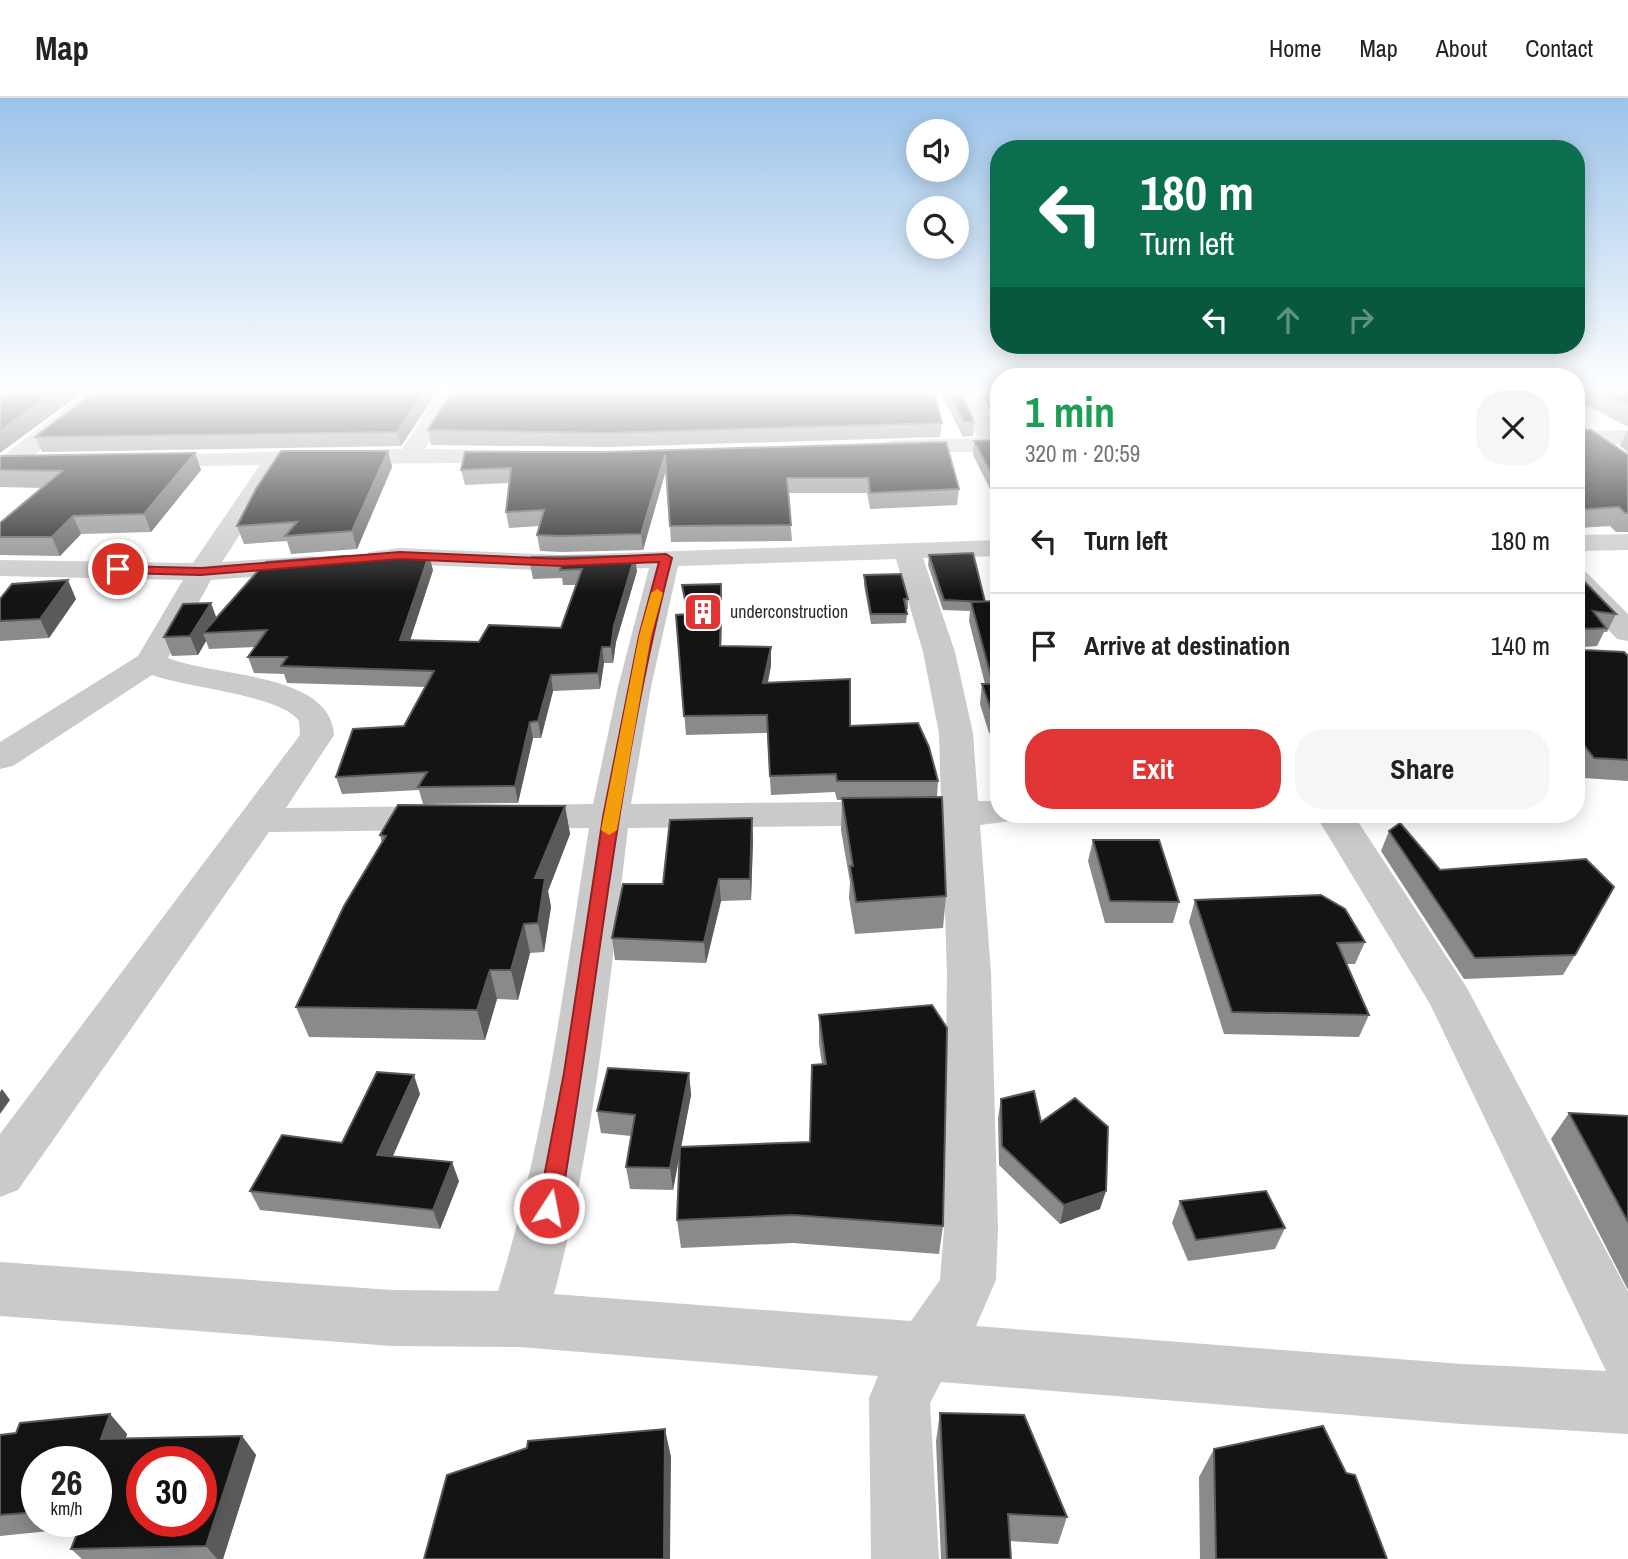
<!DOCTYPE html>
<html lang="en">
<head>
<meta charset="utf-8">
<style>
	body { margin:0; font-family:"Archivo Narrow",sans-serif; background:#f6f6f6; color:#222; height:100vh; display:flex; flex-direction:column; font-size:26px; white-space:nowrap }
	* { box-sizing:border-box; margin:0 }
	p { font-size:23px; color:#767676 }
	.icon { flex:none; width:38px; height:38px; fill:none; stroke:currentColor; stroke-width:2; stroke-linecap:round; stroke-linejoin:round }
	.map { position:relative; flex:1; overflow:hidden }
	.panel { position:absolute; left:990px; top:270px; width:595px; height:455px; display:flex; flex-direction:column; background:#fff; border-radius:28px; box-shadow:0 4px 18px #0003 }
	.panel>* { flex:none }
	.top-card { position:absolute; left:990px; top:42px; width:595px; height:214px; border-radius:28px; box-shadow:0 4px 18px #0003; background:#0b6e4f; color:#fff; overflow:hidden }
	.controls { position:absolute; left:906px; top:21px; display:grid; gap:14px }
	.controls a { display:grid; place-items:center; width:63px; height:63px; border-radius:50%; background:#fff; box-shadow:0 4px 18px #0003; font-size:35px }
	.speed { position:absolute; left:21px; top:1348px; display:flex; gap:14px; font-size:35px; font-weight:700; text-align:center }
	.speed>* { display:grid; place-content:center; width:91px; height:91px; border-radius:50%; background:#fff; box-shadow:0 4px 18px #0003; line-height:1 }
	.speed small { font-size:18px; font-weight:400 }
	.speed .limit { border:10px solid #d22; background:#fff; color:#111 }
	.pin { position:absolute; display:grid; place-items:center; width:60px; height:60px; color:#fff; margin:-30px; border:4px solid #fff; border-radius:50%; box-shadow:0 2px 7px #0007 }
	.me { position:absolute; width:77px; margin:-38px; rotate:11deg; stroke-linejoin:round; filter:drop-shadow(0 0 5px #0008) }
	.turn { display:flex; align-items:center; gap:24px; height:147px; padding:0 35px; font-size:32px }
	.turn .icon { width:91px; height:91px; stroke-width:2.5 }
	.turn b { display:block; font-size:49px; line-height:60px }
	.lanes { display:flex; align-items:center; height:66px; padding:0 35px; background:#0003; justify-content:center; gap:35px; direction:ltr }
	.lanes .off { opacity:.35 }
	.round { display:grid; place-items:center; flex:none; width:74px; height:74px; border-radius:28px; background:#f6f6f6 }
	.summary { display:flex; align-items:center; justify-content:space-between; height:119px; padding:0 35px }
	h1 { font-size:42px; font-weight:700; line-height:52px; color:#1e9e55 }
	.action { display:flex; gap:14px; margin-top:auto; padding:14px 35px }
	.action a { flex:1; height:80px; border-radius:28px; background:#e03534; color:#fff; font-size:28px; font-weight:700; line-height:80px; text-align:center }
	.action a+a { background:#f6f6f6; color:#222 }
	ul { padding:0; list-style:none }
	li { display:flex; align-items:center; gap:21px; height:105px; padding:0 35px; border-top:2px solid #e0e0e0 }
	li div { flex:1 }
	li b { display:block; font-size:26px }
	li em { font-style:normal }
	header { display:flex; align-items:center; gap:42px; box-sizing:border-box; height:98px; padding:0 35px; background:#fff; border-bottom:2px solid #e0e0e0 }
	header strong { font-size:33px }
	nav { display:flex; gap:38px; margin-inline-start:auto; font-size:24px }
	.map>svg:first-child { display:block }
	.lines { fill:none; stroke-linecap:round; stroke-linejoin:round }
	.street { fill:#cacaca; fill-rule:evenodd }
	.wall { fill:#8a8a8a; fill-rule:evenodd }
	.shaded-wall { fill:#5a5a5a }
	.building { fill:#141414; stroke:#5a5a5a; stroke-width:2; fill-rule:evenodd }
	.route { fill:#e03534; stroke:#922222; stroke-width:2 }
	.slow { fill:#f59e0b }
	.labels { text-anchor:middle; stroke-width:7; stroke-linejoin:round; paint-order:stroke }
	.far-poi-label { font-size:18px; fill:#2d2d2d; stroke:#fff; text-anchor:start }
</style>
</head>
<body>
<header>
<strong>Map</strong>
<nav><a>Home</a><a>Map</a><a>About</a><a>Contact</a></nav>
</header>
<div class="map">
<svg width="1628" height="1461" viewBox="0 0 1628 1461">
	<rect width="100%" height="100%" fill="#fff"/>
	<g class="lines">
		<g class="street">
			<polygon points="90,291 114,291 18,370 9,372 0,370 0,360"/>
			<path d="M441 291H462L425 351 516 352 524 354 528 359 524 364 285 367 222 464 312 458 322 460 326 466 322 472 312 474 211 482 168 560C214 579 331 574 334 637L286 710 441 708 454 711 460 720 454 729 441 732 269 734 18 1092 0 1099V1036L300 637 299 623C281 597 187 590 152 577L13 668 0 671V644L138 558 183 482 0 478V462L193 465 260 367 146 369 138 367 134 362 138 357 402 351Z"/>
			<polygon points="956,291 978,291 999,339 999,354 886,354 882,349 886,344 894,342 977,340"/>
			<polygon points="1628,332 1628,346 1577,347 1577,333"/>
			<polygon points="1628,436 1628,452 1577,453 1577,437"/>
			<path d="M999 442V458L923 460 955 554 973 635 978 703H999V716H1017L1012 723 980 727 991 875 998 1131 996 1182 976 1228 1462 1266 1606 1273 1430 906 1315 716H1353L1467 890 1628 1194V1336L1462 1326 941 1284 930 1305 939 1461H871L869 1300 878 1278 519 1249 392 1248 0 1218V1164L392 1192 498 1193C545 1042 564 886 589 730L515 731 502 728 496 719 502 710 515 707 593 706 618 589 649 470 562 473 400 466 379 468 369 466 365 460 369 454 400 450 562 457ZM896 461 923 554 939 635 941 703 631 706 651 589 678 468ZM942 727 947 875 944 1131 940 1182 911 1223 554 1196C595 1043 609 887 628 730Z"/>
			<polygon points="1577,472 1587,475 1628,516 1628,543 1617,541 1577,498"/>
		</g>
	</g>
	<g class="wall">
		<polygon points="98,291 439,291 401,348 42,354 35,339"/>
		<polygon points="453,291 960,291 974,324 973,338 963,339 941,295 935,298 942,325 940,339 609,349 431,347 428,332"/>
		<polygon points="980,291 999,291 999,333"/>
		<polygon points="1577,291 1628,291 1628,329 1577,302"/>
		<polygon points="1628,331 1628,354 1620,348"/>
		<polygon points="1577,332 1628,357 1628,434 1616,434 1610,428 1577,430"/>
		<polygon points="999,342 999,405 997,405 973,357 974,343"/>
		<polygon points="946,344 959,391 957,407 870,411 867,395 788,395 792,443 671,444 666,372 643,452 562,454 540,453 537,437 540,428 509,430 506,414 509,385 465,387 461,372 607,354"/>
		<polygon points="388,353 392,369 357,451 291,456 287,443 244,446 237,428"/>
		<polygon points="195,355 201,372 151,434 81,436 60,458 0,457 0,425 42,390 0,389 0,358"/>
		<polygon points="929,457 985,503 999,503 999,635 989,635 980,606 982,586 985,586 969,523 970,513 943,512 928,467"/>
		<polygon points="532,459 637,473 616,544 613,565 604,565 600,591 553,593 541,640 533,640 518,705 423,706 419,692 342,696 336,679 404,628 425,589 287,585 284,576 254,575 248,559 255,549 209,551 206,543 198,557 172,558 164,539 217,520 433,472 410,542 479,544 561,530 576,487 563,487 562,480 533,481 530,466"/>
		<polygon points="1577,476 1616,516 1607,534 1604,534 1597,548 1584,549 1584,552 1628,558 1628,683 1584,680 1577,671"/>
		<polygon points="864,477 908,501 908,511 906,511 907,516 906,525 871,526 864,487"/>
		<polygon points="682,487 722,502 721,548 771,567 768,585 850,628 938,683 937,699 946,798 943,830 855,836 849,800 850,784 841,732 842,702 837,702 835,694 771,697 767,635 686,637 676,517 686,516"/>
		<polygon points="0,501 76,501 49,540 0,543"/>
		<polygon points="565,708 570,736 548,793 551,809 544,854 530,855 518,902 497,901 485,942 309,939 296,909 382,745 380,737"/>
		<polygon points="752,720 753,742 751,802 721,803 706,865 615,862 612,840 663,786"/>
		<polygon points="1389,733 1440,772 1575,857 1563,877 1464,881 1381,753"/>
		<polygon points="1093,742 1179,804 1173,825 1105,825 1088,763"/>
		<polygon points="1195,802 1365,844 1355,866 1346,866 1369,917 1359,939 1224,936 1189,824"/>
		<polygon points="819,917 943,1128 939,1156 793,1145 681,1150 677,1122 679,1060 673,1092 630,1091 626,1069 631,1038 601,1035 597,1013 689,975 691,997 681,1049 810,1044 822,966 819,946"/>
		<polygon points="420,996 393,1058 459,1083 440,1131 260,1112 250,1093 342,1045"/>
		<polygon points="1001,1001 1041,1024 1100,1111 1060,1126 999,1067 998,1020"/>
		<polygon points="1569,1015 1628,1018 1628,1192 1551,1041"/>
		<polygon points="1180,1103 1285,1130 1275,1151 1188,1163 1172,1125"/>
		<polygon points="940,1315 1067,1419 1058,1446 1010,1443 1011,1461 941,1461 936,1343"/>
		<path d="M110 1316 127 1336 126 1340 242 1338 256 1357 223 1461H82L71 1451 79 1430 0 1438V1337L16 1335ZM37 1363H96V1423H37Z"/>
		<polygon points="1214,1351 1387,1461 1200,1461 1199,1379"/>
	</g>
	<g class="shaded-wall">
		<polygon points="59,291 87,291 0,355 0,333"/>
		<polygon points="427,291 439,291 401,348 397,334"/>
		<polygon points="931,291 941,291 941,295 930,299"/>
		<polygon points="388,353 392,369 357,451 352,433"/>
		<polygon points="195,355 201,372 151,434 144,416"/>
		<polygon points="665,357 666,372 643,452 641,436"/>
		<polygon points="73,418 81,436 60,458 52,439"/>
		<polygon points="429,457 433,472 405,558 400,542"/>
		<polygon points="635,458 637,473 616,544 613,565 611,549 614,528"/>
		<polygon points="68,482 76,501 49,540 40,521"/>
		<polygon points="721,486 722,502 721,565 720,548"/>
		<polygon points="211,505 218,524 203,535 206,543 198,557 190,538"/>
		<polygon points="602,549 604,565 600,591 598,575"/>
		<polygon points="771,549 771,567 764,603 763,585"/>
		<polygon points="551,577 553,593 541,640 538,623"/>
		<polygon points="530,624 533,640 518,705 515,688"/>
		<polygon points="565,708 570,736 548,793 551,809 544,854 538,825 535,780"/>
		<polygon points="752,720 753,742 751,802 750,781"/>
		<polygon points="719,781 721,803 706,865 704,844"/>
		<polygon points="524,826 530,855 518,902 511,872"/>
		<polygon points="490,872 497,901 485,942 477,912"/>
		<polygon points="689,975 691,997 673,1092 670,1070"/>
		<polygon points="414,977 420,996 385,1076 377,1057"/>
		<polygon points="2,991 10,1002 0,1016 0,994"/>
		<polygon points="452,1064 459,1083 440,1131 433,1112"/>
		<polygon points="1106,1093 1100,1111 1060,1126 1064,1107"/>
		<polygon points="110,1316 127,1336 119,1360 101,1341"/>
		<polygon points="665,1331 671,1359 670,1461 664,1461"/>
		<polygon points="242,1338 256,1357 223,1461 217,1461 206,1448"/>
	</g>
	<g class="building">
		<polygon points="0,291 59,291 0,333"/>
		<polygon points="98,291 427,291 397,334 35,339"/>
		<polygon points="453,291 933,291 942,325 607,335 428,332"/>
		<polygon points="947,291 960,291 974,324 964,324"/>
		<polygon points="987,291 999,291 999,316"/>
		<polygon points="1596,291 1628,291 1628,307"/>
		<polygon points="1577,332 1591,332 1628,357 1628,415 1625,415 1619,409 1577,412"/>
		<polygon points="999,342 999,389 974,343"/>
		<polygon points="946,344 959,391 870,395 868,380 787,380 791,427 670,428 665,357 641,436 560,438 537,437 544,412 506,414 511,370 461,372 465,354 607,354"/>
		<polygon points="281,353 388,353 352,433 285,438 297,424 237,428 256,391"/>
		<polygon points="195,355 144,416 73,418 52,439 0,439 0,425 62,373 0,372 0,358"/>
		<polygon points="973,455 985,504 944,502 929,457"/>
		<polygon points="429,457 400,542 479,544 489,527 561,530 582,471 560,472 562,465 530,466 532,459 635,458 614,528 611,549 602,549 598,575 551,577 538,623 530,624 515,688 418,689 427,674 336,679 353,631 404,628 434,573 281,568 287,559 248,559 267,532 203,535 266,464 344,458"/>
		<polygon points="901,476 908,501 904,501 907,516 871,516 864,477"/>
		<polygon points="1577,476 1616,516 1593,513 1606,530 1584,531 1584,552 1624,554 1628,558 1628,662 1594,660 1577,638"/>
		<polygon points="68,482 40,521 0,523 0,501 12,486"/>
		<polygon points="721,486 720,548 771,549 763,585 850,581 850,628 918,625 929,649 938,683 837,683 836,676 770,678 767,617 684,618 676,517 688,516 682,487"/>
		<polygon points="999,503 999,615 992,615 982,586 993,586 971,504"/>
		<polygon points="211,505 190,538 164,539 183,506"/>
		<polygon points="942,699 946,798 856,804 850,768 853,768 842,700"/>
		<polygon points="398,707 565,708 535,780 545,780 538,825 524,826 511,872 490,872 477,912 296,909 344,808 386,738 380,737"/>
		<polygon points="752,720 750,781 719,781 704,844 612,840 623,786 663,786 670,722"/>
		<polygon points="1400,725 1440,772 1586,761 1614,789 1575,857 1475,860 1389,733"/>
		<polygon points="1093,742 1159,742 1179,804 1110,803"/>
		<polygon points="1321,797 1345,811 1365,844 1337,845 1369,917 1232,914 1195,802"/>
		<polygon points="932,907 947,930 943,1128 793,1117 677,1122 680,1049 810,1044 812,967 826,966 819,917"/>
		<polygon points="608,970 689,975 670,1070 626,1069 635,1017 597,1013"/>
		<polygon points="377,974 414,977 377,1057 452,1064 433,1112 250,1093 282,1037 342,1045"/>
		<polygon points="1034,993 1041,1024 1075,1000 1108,1029 1106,1093 1064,1107 1002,1048 1001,1001"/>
		<polygon points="1569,1015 1628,1018 1628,1124"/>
		<polygon points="1266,1093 1285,1130 1196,1142 1180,1103"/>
		<polygon points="940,1315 1024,1317 1067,1419 1008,1416 1011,1461 947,1461"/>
		<path d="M110 1316 101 1341 242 1338 206 1448 71 1451 82 1423H96V1363H37V1414L0 1417V1337L16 1335 20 1325ZM142 1363H201V1423H142Z"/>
		<polygon points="1323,1328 1346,1375 1355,1377 1387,1461 1216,1461 1214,1351"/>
		<polygon points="665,1331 664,1461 424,1461 447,1377 527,1350 528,1343"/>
	</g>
	<linearGradient id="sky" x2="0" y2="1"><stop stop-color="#9bc3e9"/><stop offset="0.59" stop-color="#fff"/><stop offset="1" stop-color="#fff" stop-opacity="0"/></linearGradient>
	<rect width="1628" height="495" fill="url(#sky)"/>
	<path class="route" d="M400 454 562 461 666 456 672 460C616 673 598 893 560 1110L557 1117 549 1120 542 1117 538 1110 564 975 603 719 639 538 659 464 562 468 400 461 201 477 118 475 112 471 118 468 201 470Z"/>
	<polygon class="slow" points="657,491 663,495 651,538 617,732 609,737 601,732 639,538 651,495"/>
	<defs>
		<g id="building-square" transform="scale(2.0125)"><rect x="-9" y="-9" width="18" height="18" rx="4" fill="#e03534" stroke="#fff"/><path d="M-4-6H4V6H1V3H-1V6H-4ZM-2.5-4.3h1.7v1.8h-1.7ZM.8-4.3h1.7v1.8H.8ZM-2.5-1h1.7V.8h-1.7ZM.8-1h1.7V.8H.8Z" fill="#fff"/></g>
	</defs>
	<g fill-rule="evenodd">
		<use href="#building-square" x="703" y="514"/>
	</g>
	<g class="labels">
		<g class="far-poi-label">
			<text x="730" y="520">underconstruction</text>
		</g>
	</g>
</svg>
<div class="controls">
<a><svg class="icon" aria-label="sound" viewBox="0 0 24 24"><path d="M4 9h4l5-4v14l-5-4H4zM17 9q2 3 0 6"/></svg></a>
<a><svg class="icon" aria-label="search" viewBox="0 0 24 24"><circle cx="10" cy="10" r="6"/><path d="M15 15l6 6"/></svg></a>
</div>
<div class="speed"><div>26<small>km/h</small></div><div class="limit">30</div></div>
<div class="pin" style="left:118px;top:471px;background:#d93025"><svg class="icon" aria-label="arrive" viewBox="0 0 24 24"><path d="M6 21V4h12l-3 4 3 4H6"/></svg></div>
<svg class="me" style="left:549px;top:1110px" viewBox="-20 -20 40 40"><circle r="17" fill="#e03534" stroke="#fff" stroke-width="3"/><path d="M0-11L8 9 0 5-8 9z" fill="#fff"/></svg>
<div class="top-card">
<div class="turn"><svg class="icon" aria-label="left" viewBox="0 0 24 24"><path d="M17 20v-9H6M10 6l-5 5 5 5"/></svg><div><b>180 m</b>Turn left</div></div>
<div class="lanes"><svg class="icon" aria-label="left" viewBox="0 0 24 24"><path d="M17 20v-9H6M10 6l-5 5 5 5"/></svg><svg class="icon off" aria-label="ahead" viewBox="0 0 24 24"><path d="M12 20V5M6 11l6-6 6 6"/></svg><svg class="icon off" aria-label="right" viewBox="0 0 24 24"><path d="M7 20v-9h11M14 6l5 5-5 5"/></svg></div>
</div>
<section class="panel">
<div class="summary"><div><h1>1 min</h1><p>320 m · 20:59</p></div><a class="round"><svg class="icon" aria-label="close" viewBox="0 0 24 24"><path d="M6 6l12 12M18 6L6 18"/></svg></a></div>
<ul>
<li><svg class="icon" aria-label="left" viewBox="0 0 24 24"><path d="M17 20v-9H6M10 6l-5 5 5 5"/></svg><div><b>Turn left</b></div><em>180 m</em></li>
<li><svg class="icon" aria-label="arrive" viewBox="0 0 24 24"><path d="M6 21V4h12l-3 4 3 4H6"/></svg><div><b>Arrive at destination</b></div><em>140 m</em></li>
</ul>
<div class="action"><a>Exit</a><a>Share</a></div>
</section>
</div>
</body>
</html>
